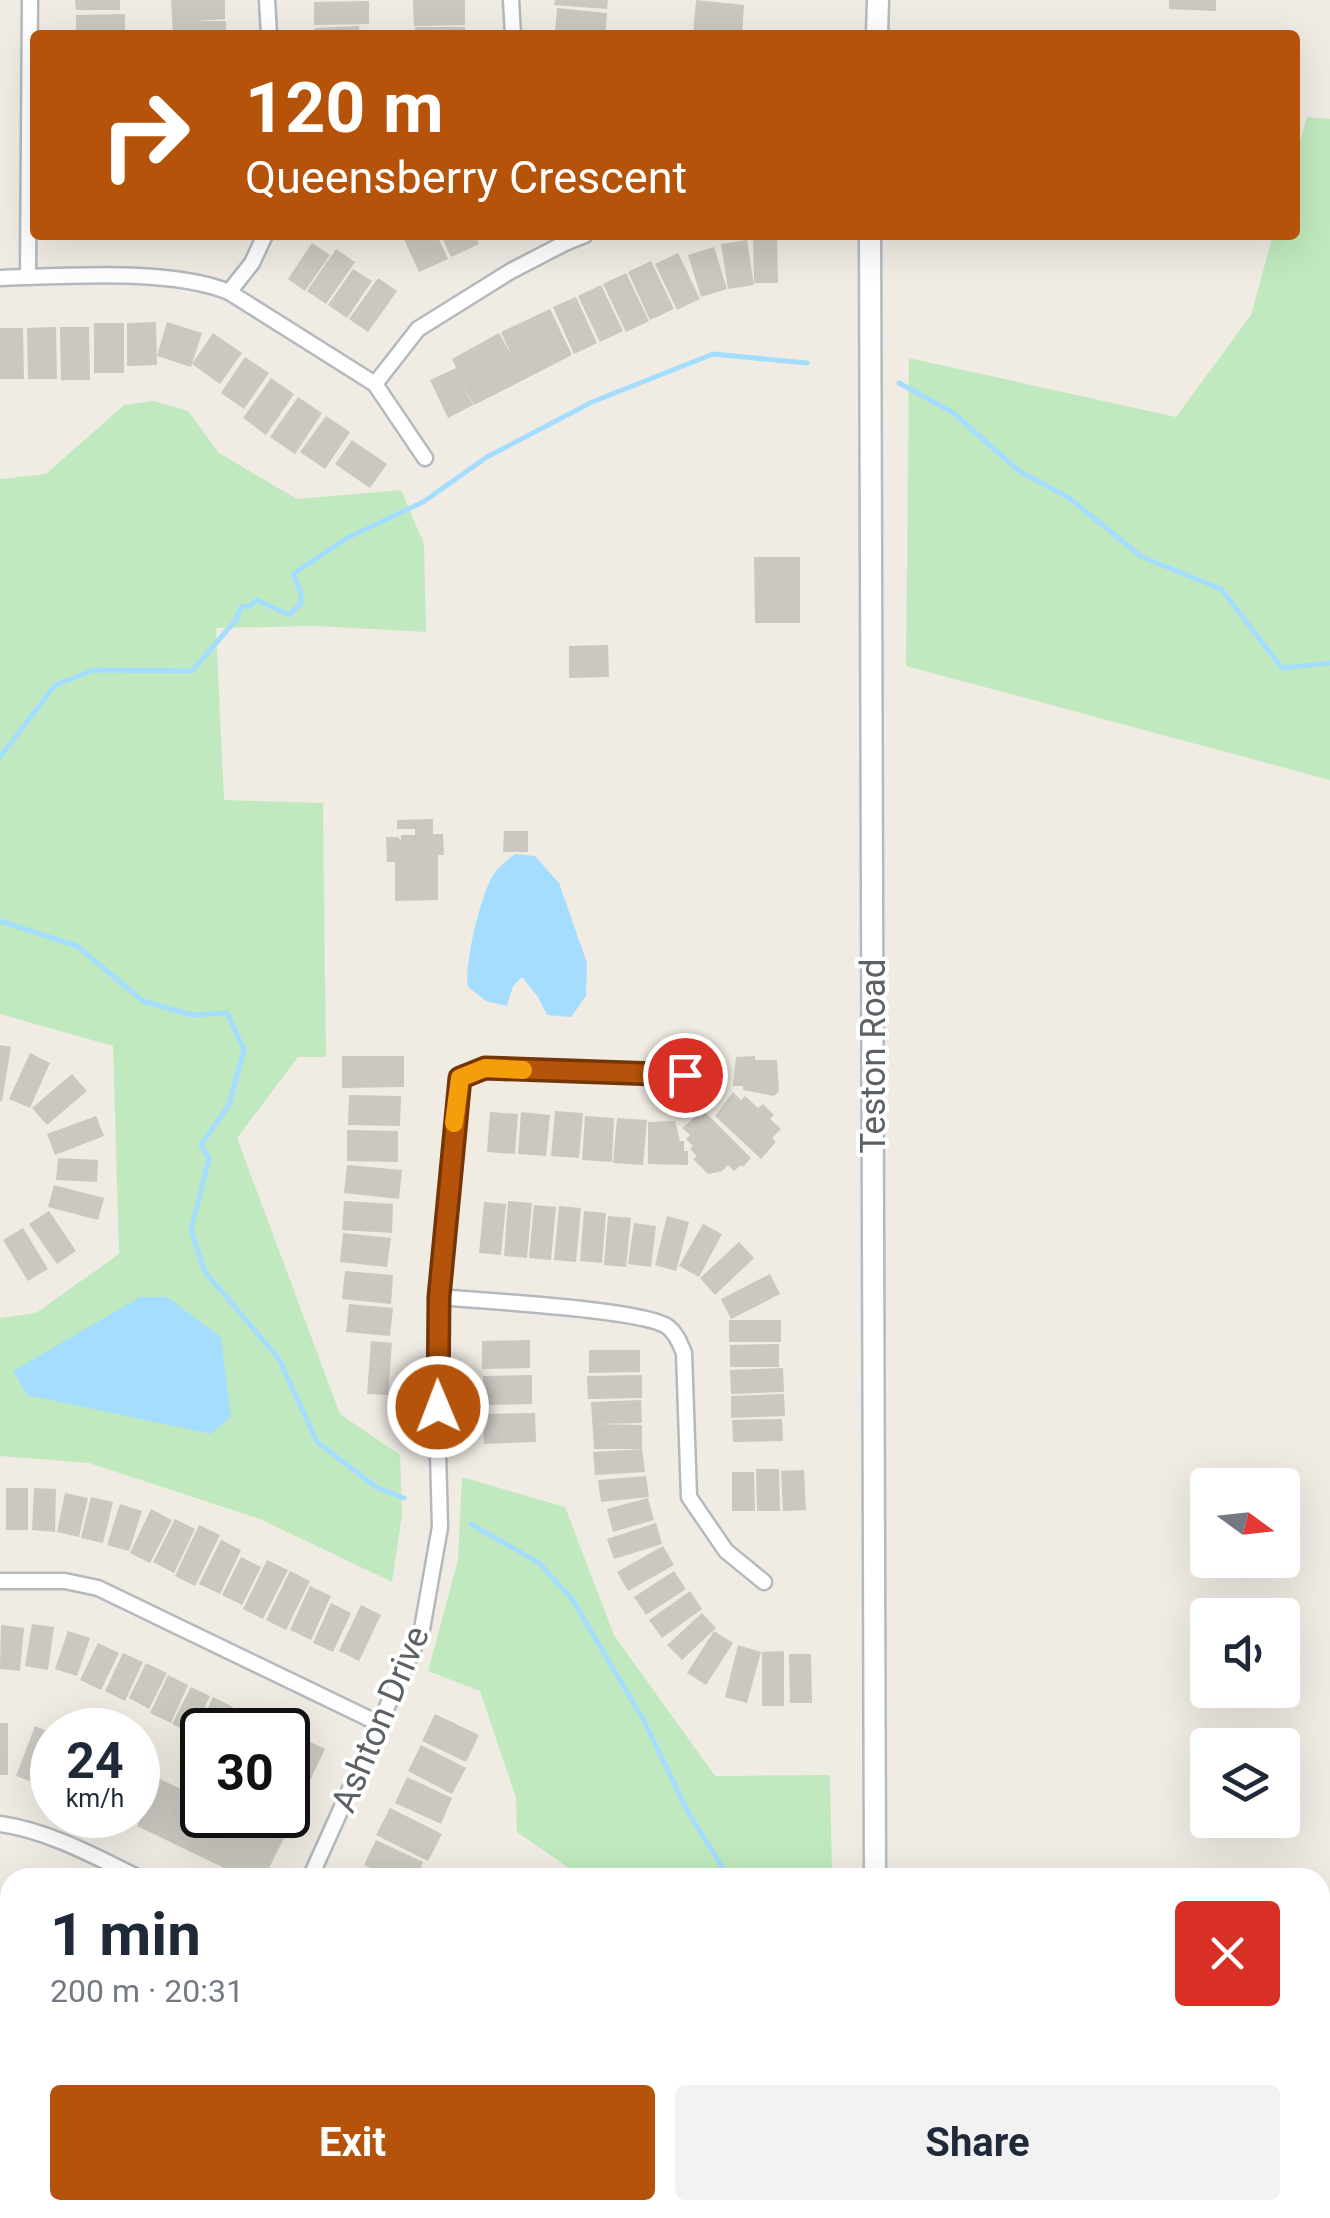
<!DOCTYPE html>
<html lang="en">
<head>
<meta charset="utf-8">
<style>
	body { margin:0; font-family:Roboto,sans-serif; background:#f2f2f3; color:#1f2937; height:100vh; display:flex; flex-direction:column; font-size:38px; white-space:nowrap }
	* { box-sizing:border-box; margin:0 }
	p { font-size:32px; color:#747a83 }
	.icon { flex:none; width:55px; height:55px; fill:none; stroke:currentColor; stroke-width:2; stroke-linecap:round; stroke-linejoin:round }
	.map { position:relative; flex:1; overflow:hidden }
	.drawer { position:absolute; left:0px; top:1868px; width:1330px; height:352px; display:flex; flex-direction:column; background:#fff; border-radius:30px 30px 0 0; box-shadow:0 10px 40px #0002 }
	.drawer>* { flex:none }
	.hud { position:absolute; left:30px; top:30px; width:1270px; height:210px; border-radius:10px; box-shadow:0 10px 40px #0002; background:#b45309; color:#fff; overflow:hidden }
	.needle { width:65px; rotate:105deg }
	.buttons { position:absolute; left:1190px; top:1468px; display:grid; gap:20px }
	.buttons a { display:grid; place-items:center; width:110px; height:110px; border-radius:10px; background:#fff; box-shadow:0 10px 40px #0002; font-size:50px }
	.speed { position:absolute; left:30px; top:1708px; display:flex; gap:20px; font-size:50px; font-weight:700; text-align:center }
	.speed>* { display:grid; place-content:center; width:130px; height:130px; border-radius:50%; background:#fff; box-shadow:0 10px 40px #0002; line-height:1 }
	.speed small { font-size:25px; font-weight:400 }
	.speed .limit { border:5px solid #111; border-radius:15px; background:#fff; color:#111 }
	.pin { position:absolute; display:grid; place-items:center; width:85px; height:85px; color:#fff; margin:-42px; border:5px solid #fff; border-radius:50%; box-shadow:0 2px 10px #0007 }
	.me { position:absolute; width:110px; margin:-55px; rotate:359deg; stroke-linejoin:round; filter:drop-shadow(0 0 8px #0008) }
	.turn { display:flex; align-items:center; gap:35px; height:210px; padding:0 50px; font-size:45px }
	.turn .icon { width:130px; height:130px; stroke-width:2.5 }
	.turn b { display:block; font-size:70px; line-height:85px }
	.round { display:grid; place-items:center; flex:none; width:105px; height:105px; border-radius:10px; background:#f2f2f3 }
	.overview { display:flex; align-items:center; justify-content:space-between; height:170px; padding:0 50px }
	h1 { font-size:60px; font-weight:700; line-height:75px }
	.primary-button { display:flex; gap:20px; margin-top:auto; padding:20px 50px }
	.primary-button a { flex:1; height:115px; border-radius:10px; background:#b45309; color:#fff; font-size:40px; font-weight:700; line-height:115px; text-align:center }
	.primary-button a+a { background:#f2f2f3; color:#1f2937 }
	.map>svg:first-child { display:block }
	.green { fill:#c1e9bf }
	.water { fill:#a5ddff }
	.lines { fill:none; stroke-linecap:round; stroke-linejoin:round }
	.stream { stroke:#a5ddff; stroke-width:5 }
	.building { fill:#cbc7c1 }
	.minor-casing { stroke:#b5b8bc; stroke-width:19 }
	.tertiary-casing { stroke:#b5b8bc; stroke-width:22 }
	.secondary-casing { stroke:#b5babf; stroke-width:25 }
	.minor { stroke:#fff; stroke-width:14 }
	.tertiary { stroke:#fff; stroke-width:18 }
	.secondary { stroke:#fff; stroke-width:20 }
	.route-casing { stroke:#753606; stroke-width:25 }
	.route { stroke:#b45309; stroke-width:18 }
	.slow { stroke:#f59e0b; stroke-width:18 }
	.labels { text-anchor:middle; stroke-width:8; stroke-linejoin:round; paint-order:stroke }
	.street-label { font-size:35px; fill:#5c6166; stroke:#fff }
</style>
</head>
<body>
<div class="map">
<svg width="1330" height="2218" viewBox="0 0 1330 2218">
	<rect width="100%" height="100%" fill="#f0ece4"/>
	<g class="green">
		<polygon points="1307,117 1330,119 1330,780 906,666 909,358 1176,417 1251,315 1273,235 1295,235 1295,159"/>
		<polygon points="153,401 188,411 219,453 297,499 401,490 424,544 426,632 317,626 216,628 224,800 323,803 326,1057 298,1057 237,1138 340,1414 400,1455 402,1515 392,1582 260,1519 89,1463 0,1456 0,1318 36,1313 119,1254 113,1046 0,1014 0,479 46,474 124,405"/>
		<polygon points="462,1477 565,1507 614,1635 715,1776 830,1775 832,1877 582,1877 517,1832 516,1798 480,1691 428,1671 458,1560"/>
		<polygon points="707,2210 839,2210 839,2218 713,2218"/>
	</g>
	<g class="water">
		<path d="M515 854 535 856 559 883 587 963 586 996 571 1017 547 1015 538 997 522 977 513 986 507 1006 486 1001 468 987C464 964 480 898 492 877 497 868 506 861 515 854Z"/>
		<polygon points="140,1297 167,1297 221,1337 231,1417 211,1434 27,1395 13,1371"/>
	</g>
	<g class="lines">
		<g class="stream">
			<polyline points="899,383 952,412 1019,471 1069,498 1142,557 1221,589 1282,668 1330,663"/>
			<polyline points="0,757 55,685 94,670 192,671 236,620 241,607 250,606 257,600 289,615 301,603 301,593 293,574 347,538 423,502 487,457 592,402 713,354 807,363"/>
			<polyline points="0,921 77,946 143,1001 192,1015 227,1013 244,1050 229,1105 201,1145 209,1159 191,1230 205,1272 279,1359 317,1442 376,1487 404,1498"/>
			<polyline points="471,1524 539,1563 572,1599 643,1719 688,1812 729,1878"/>
			<polyline points="773,2210 774,2218"/>
		</g>
	</g>
	<g class="building">
		<polygon points="75,0 120,0 120,10 76,10"/>
		<polygon points="171,0 225,0 225,19 196,21 226,21 226,35 173,35"/>
		<polygon points="413,0 465,0 465,25 414,26"/>
		<polygon points="555,0 608,0 607,9 554,5"/>
		<polygon points="696,0 744,5 742,35 693,35"/>
		<polygon points="1169,0 1216,0 1216,11 1169,9"/>
		<polygon points="369,1 369,24 314,25 314,2"/>
		<polygon points="557,8 607,13 605,35 555,33"/>
		<polygon points="125,14 125,35 76,35 76,15"/>
		<polygon points="359,26 360,35 315,35 315,28"/>
		<rect x="415" y="27" width="50" height="8"/>
		<polygon points="402,235 437,235 448,259 419,272"/>
		<polygon points="441,235 475,235 479,244 451,257"/>
		<polygon points="753,237 777,237 778,283 754,283"/>
		<polygon points="747,240 754,285 728,289 721,244"/>
		<polygon points="312,243 330,255 305,291 288,279"/>
		<polygon points="714,247 727,289 701,297 688,255"/>
		<polygon points="336,249 355,262 326,304 307,291"/>
		<polygon points="678,253 700,299 677,310 655,264"/>
		<polygon points="651,261 674,309 650,320 628,272"/>
		<polygon points="353,269 372,281 347,318 328,305"/>
		<polygon points="626,273 649,321 626,332 603,284"/>
		<polygon points="378,278 397,291 368,332 349,319"/>
		<polygon points="601,285 623,331 600,342 578,296"/>
		<polygon points="576,297 597,343 574,354 553,307"/>
		<polygon points="550,309 572,355 474,405 462,384 473,405 448,418 430,380 456,368 452,359 499,333 512,356 501,332"/>
		<polygon points="156,322 157,365 127,366 127,323"/>
		<polygon points="167,322 202,333 191,367 157,356"/>
		<rect x="94" y="323" width="30" height="50"/>
		<polygon points="56,327 57,379 28,379 27,328"/>
		<polygon points="60,327 89,327 90,380 61,380"/>
		<polygon points="0,328 23,328 24,379 0,379"/>
		<polygon points="213,333 242,353 220,384 192,364"/>
		<polygon points="245,357 269,373 244,409 221,393"/>
		<polygon points="271,378 294,394 266,435 243,418"/>
		<polygon points="298,397 322,413 295,454 270,437"/>
		<polygon points="326,416 350,432 325,469 300,452"/>
		<polygon points="352,440 387,464 370,488 335,464"/>
		<polygon points="754,557 800,557 800,623 755,623"/>
		<polygon points="608,645 609,677 569,678 569,646"/>
		<polygon points="433,819 433,834 443,834 444,855 438,855 438,900 395,901 395,862 387,862 386,837 398,837 401,841 401,835 415,835 415,829 397,829 397,820"/>
		<polygon points="504,831 528,831 528,852 503,852"/>
		<polygon points="0,1045 11,1047 2,1101 0,1101"/>
		<polygon points="30,1053 50,1063 30,1108 9,1099"/>
		<polygon points="342,1056 404,1056 404,1087 342,1088"/>
		<polygon points="755,1056 755,1060 777,1060 779,1091 774,1096 743,1090 743,1086 733,1086 736,1057"/>
		<polygon points="72,1074 87,1091 47,1125 32,1108"/>
		<polygon points="733,1092 741,1100 745,1096 758,1108 763,1104 774,1115 770,1119 781,1129 772,1138 776,1142 761,1159 715,1116"/>
		<polygon points="349,1095 401,1096 400,1126 348,1125"/>
		<polygon points="703,1110 751,1158 743,1167 741,1165 734,1171 728,1165 722,1171 708,1174 693,1159 697,1156 690,1149 693,1146 686,1139 690,1135 682,1128"/>
		<polygon points="555,1111 583,1113 579,1158 551,1156"/>
		<polygon points="490,1112 518,1114 515,1154 487,1152"/>
		<polygon points="521,1112 550,1115 546,1156 518,1154"/>
		<polygon points="96,1116 104,1136 55,1155 47,1134"/>
		<polygon points="585,1116 614,1118 612,1162 582,1160"/>
		<polygon points="617,1118 647,1120 643,1165 613,1163"/>
		<polygon points="675,1121 680,1141 684,1141 684,1151 688,1151 688,1165 648,1164 648,1122"/>
		<polygon points="347,1130 398,1131 398,1162 347,1161"/>
		<polygon points="58,1158 98,1160 97,1182 56,1180"/>
		<polygon points="347,1165 402,1170 399,1199 344,1193"/>
		<polygon points="54,1185 104,1198 98,1220 48,1207"/>
		<polygon points="344,1201 393,1204 392,1233 342,1230"/>
		<polygon points="508,1201 532,1203 527,1258 504,1256"/>
		<polygon points="484,1202 506,1204 501,1255 479,1253"/>
		<polygon points="534,1205 556,1207 551,1260 529,1258"/>
		<polygon points="559,1206 581,1208 576,1262 554,1260"/>
		<polygon points="49,1211 76,1251 57,1264 29,1224"/>
		<polygon points="584,1211 606,1213 602,1263 580,1261"/>
		<polygon points="608,1216 631,1218 626,1267 604,1265"/>
		<polygon points="667,1216 689,1222 676,1271 655,1265"/>
		<polygon points="634,1223 656,1226 651,1267 628,1264"/>
		<polygon points="703,1224 722,1234 699,1277 679,1266"/>
		<polygon points="23,1228 48,1269 28,1281 3,1240"/>
		<polygon points="343,1233 391,1238 387,1267 340,1262"/>
		<polygon points="739,1242 754,1258 715,1295 700,1278"/>
		<polygon points="345,1271 393,1275 391,1304 342,1299"/>
		<polygon points="770,1274 780,1294 731,1319 721,1299"/>
		<polygon points="349,1304 393,1308 390,1336 346,1332"/>
		<rect x="729" y="1320" width="52" height="22"/>
		<polygon points="530,1340 530,1368 482,1369 482,1341"/>
		<polygon points="371,1341 392,1343 388,1395 367,1394"/>
		<polygon points="779,1344 779,1367 730,1367 730,1345"/>
		<polygon points="589,1350 640,1350 640,1372 589,1373"/>
		<polygon points="783,1368 784,1392 731,1394 730,1370"/>
		<polygon points="532,1375 532,1404 484,1405 483,1376"/>
		<polygon points="642,1375 642,1398 588,1399 587,1376"/>
		<polygon points="784,1394 785,1416 731,1418 731,1396"/>
		<polygon points="641,1400 642,1423 597,1424 642,1425 642,1449 594,1449 591,1402"/>
		<polygon points="535,1413 536,1442 484,1444 483,1414"/>
		<polygon points="782,1419 783,1441 733,1442 732,1420"/>
		<polygon points="642,1449 645,1472 595,1475 593,1452"/>
		<polygon points="756,1469 779,1469 780,1511 757,1511"/>
		<polygon points="804,1470 806,1510 783,1511 781,1471"/>
		<polygon points="732,1472 754,1472 755,1511 732,1511"/>
		<polygon points="646,1476 649,1497 601,1502 598,1480"/>
		<rect x="6" y="1488" width="22" height="42"/>
		<polygon points="34,1488 56,1489 55,1532 32,1530"/>
		<polygon points="65,1493 88,1498 79,1537 57,1532"/>
		<polygon points="91,1497 113,1502 103,1543 81,1538"/>
		<polygon points="648,1498 654,1520 613,1532 607,1509"/>
		<polygon points="120,1504 142,1511 129,1551 107,1545"/>
		<polygon points="151,1509 172,1520 150,1563 130,1553"/>
		<polygon points="175,1519 195,1529 174,1573 153,1562"/>
		<polygon points="656,1523 662,1544 614,1559 607,1539"/>
		<polygon points="199,1525 220,1535 195,1586 175,1576"/>
		<polygon points="221,1540 241,1550 220,1594 199,1584"/>
		<polygon points="663,1546 674,1565 628,1591 617,1572"/>
		<polygon points="241,1557 261,1567 242,1605 222,1595"/>
		<polygon points="267,1560 288,1570 263,1619 243,1609"/>
		<polygon points="290,1571 310,1581 286,1630 266,1620"/>
		<polygon points="674,1571 686,1589 646,1615 634,1597"/>
		<polygon points="310,1586 331,1596 311,1640 290,1630"/>
		<polygon points="690,1591 702,1609 662,1638 649,1620"/>
		<polygon points="331,1603 351,1613 333,1652 313,1643"/>
		<polygon points="361,1605 381,1615 359,1661 339,1651"/>
		<polygon points="702,1613 716,1628 682,1660 667,1645"/>
		<polygon points="32,1624 54,1627 48,1670 25,1666"/>
		<polygon points="1,1625 24,1628 20,1671 0,1669"/>
		<polygon points="68,1631 90,1638 77,1676 55,1669"/>
		<polygon points="714,1631 733,1643 706,1685 687,1673"/>
		<polygon points="98,1643 119,1653 101,1690 80,1680"/>
		<polygon points="738,1645 761,1652 747,1703 725,1697"/>
		<polygon points="784,1651 784,1706 762,1706 762,1652"/>
		<polygon points="123,1653 143,1662 125,1701 105,1691"/>
		<polygon points="789,1654 811,1654 812,1703 790,1703"/>
		<polygon points="146,1663 167,1673 149,1709 129,1698"/>
		<polygon points="168,1675 188,1685 171,1723 150,1713"/>
		<polygon points="191,1687 210,1696 192,1734 172,1724"/>
		<polygon points="213,1697 233,1707 222,1730 202,1730 202,1739 195,1736"/>
		<polygon points="235,1709 256,1718 251,1730 226,1730"/>
		<polygon points="435,1714 479,1735 466,1762 422,1741"/>
		<rect x="0" y="1723" width="8" height="52"/>
		<polygon points="35,1726 52,1733 52,1789 16,1776"/>
		<polygon points="304,1739 325,1749 303,1795 288,1788 288,1774"/>
		<polygon points="421,1745 466,1768 452,1794 408,1771"/>
		<polygon points="407,1777 452,1798 441,1824 395,1803"/>
		<polygon points="160,1779 202,1799 202,1815 235,1815 284,1838 264,1878 245,1878 137,1826"/>
		<polygon points="390,1808 442,1834 428,1861 376,1835"/>
		<polygon points="376,1840 423,1862 416,1878 392,1878 364,1865"/>
		<polygon points="0,1989 10,1992 10,2028 6,2042 0,2040"/>
		<polygon points="6,2157 10,2159 8,2215 0,2212 0,2173"/>
		<polygon points="363,2210 394,2210 390,2218 359,2218"/>
	</g>
	<g class="lines">
		<g class="minor-casing">
			<g id="minor">
				<polyline points="267,0 269,35"/>
				<polyline points="511,0 513,35"/>
				<polyline points="561,236 565,243 585,235"/>
				<polyline points="28,277 30,0"/>
				<path d="M0 278C64 276 171 268 229 292L375 384 425 458"/>
				<polyline points="229,292 252,263 265,235"/>
				<polyline points="375,384 418,329 511,271 565,243"/>
				<path d="M439 1297C478 1301 645 1309 668 1327 677 1334 680 1344 684 1353L689 1497 726 1551 764 1582"/>
				<polyline points="0,1581 65,1581 98,1588 380,1724"/>
				<path d="M0 1824C49 1831 94 1856 139 1878"/>
				<polyline points="310,1878 422,1629 440,1527 436,1378 439,1297 460,1077 485,1068 685,1075"/>
				<polyline points="146,2218 150,2210"/>
			</g>
		</g>
		<g class="tertiary-casing">
			<g id="tertiary">
				<polyline points="0,2102 10,2105"/>
				<polyline points="229,2210 241,2218"/>
			</g>
		</g>
		<g class="secondary-casing">
			<g id="secondary">
				<polyline points="877,35 878,0"/>
				<polyline points="870,235 875,1878"/>
				<polyline points="876,2218 877,2210"/>
			</g>
		</g>
		<use href="#minor" class="minor"/>
		<use href="#tertiary" class="tertiary"/>
		<use href="#secondary" class="secondary"/>
	</g>
	<g class="lines">
		<g class="route-casing">
			<polyline id="route" points="438,1407 439,1297 460,1078 485,1068 685,1075"/>
		</g>
		<use href="#route" class="route"/>
		<polyline class="slow" points="454,1123 460,1078 485,1068 523,1070"/>
	</g>
	<g class="labels">
		<g class="street-label">
			<text transform="translate(873 1056) rotate(-90)" y="12">Teston Road</text>
			<text transform="translate(380 1719) rotate(-67)" y="12">Ashton Drive</text>
		</g>
	</g>
</svg>
<div class="buttons">
<a><svg class="needle" viewBox="-14 -14 28 28"><path d="M0-13l5 13h-10z" fill="#e53935"/><path d="M0 13l5-13h-10z" fill="#747a83"/></svg></a>
<a><svg class="icon" aria-label="sound" viewBox="0 0 24 24"><path d="M4 9h4l5-4v14l-5-4H4zM17 9q2 3 0 6"/></svg></a>
<a><svg class="icon" aria-label="layers" viewBox="0 0 24 24"><path d="M12 4l9 5-9 5-9-5zM3 14l9 5 9-5"/></svg></a>
</div>
<div class="speed"><div>24<small>km/h</small></div><div class="limit">30</div></div>
<div class="pin" style="left:685px;top:1075px;background:#d93025"><svg class="icon" aria-label="arrive" viewBox="0 0 24 24"><path d="M6 21V4h12l-3 4 3 4H6"/></svg></div>
<svg class="me" style="left:438px;top:1407px" viewBox="-20 -20 40 40"><circle r="17" fill="#b45309" stroke="#fff" stroke-width="3"/><path d="M0-11L8 9 0 5-8 9z" fill="#fff"/></svg>
<div class="hud">
<div class="turn"><svg class="icon" aria-label="right" viewBox="0 0 24 24"><path d="M7 20v-9h11M14 6l5 5-5 5"/></svg><div><b>120 m</b>Queensberry Crescent</div></div>
</div>
<section class="drawer">
<div class="overview"><div><h1>1 min</h1><p>200 m · 20:31</p></div><a class="round" style="background:#d93025;color:#fff"><svg class="icon" aria-label="close" viewBox="0 0 24 24"><path d="M6 6l12 12M18 6L6 18"/></svg></a></div>
<div class="primary-button"><a>Exit</a><a>Share</a></div>
</section>
</div>
</body>
</html>
